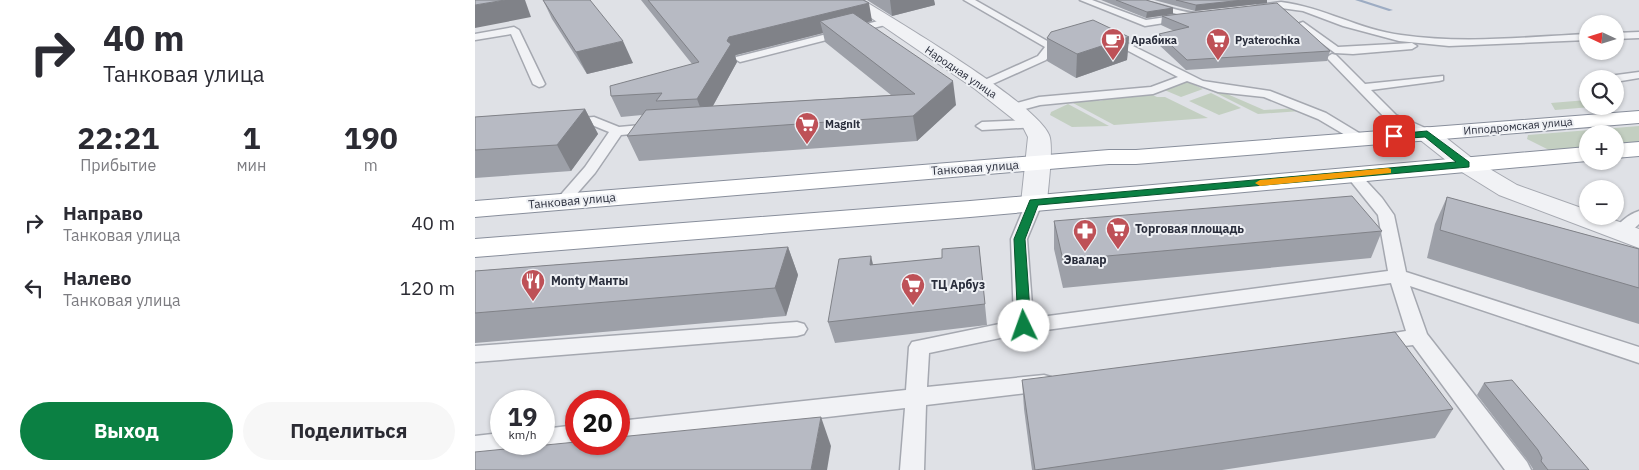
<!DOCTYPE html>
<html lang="ru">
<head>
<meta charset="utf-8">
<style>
	body { margin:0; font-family:"IBM Plex Sans",sans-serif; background:#f7f7f7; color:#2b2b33; height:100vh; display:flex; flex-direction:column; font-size:19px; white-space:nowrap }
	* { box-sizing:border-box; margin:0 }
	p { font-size:16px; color:#7c7c81 }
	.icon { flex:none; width:28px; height:28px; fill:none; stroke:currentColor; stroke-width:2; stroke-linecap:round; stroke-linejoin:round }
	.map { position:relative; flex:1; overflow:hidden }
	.drawer { display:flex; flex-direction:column; background:#fff; width:475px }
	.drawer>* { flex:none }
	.guide { background:#fff; color:#2b2b33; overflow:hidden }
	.needle { width:32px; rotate:274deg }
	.buttons { position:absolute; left:1104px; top:15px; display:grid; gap:10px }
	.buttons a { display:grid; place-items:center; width:45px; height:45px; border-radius:50%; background:#fff; box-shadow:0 1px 4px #0004; font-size:25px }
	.speed { position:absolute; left:15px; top:390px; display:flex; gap:10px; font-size:25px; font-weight:700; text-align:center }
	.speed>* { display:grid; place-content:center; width:65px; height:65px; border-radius:50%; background:#fff; box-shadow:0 1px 4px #0004; line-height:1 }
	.speed small { font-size:12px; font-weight:400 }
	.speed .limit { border:8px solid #d22; background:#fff; color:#111 }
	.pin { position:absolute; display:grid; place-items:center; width:42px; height:42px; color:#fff; margin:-21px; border-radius:10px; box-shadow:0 2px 8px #0006 }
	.me { position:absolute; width:55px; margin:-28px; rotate:357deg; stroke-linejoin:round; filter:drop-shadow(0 0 4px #0008) }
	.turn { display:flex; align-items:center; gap:18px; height:105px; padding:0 20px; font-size:22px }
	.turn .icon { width:65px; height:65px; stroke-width:2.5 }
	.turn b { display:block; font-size:35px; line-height:42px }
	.eta { display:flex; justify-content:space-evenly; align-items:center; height:85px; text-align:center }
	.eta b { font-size:30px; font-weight:700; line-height:35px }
	.action { display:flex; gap:10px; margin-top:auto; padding:10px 20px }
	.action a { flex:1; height:58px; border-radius:30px; background:#0b8043; color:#fff; font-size:20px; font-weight:700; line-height:58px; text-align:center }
	.action a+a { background:#f7f7f7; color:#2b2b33 }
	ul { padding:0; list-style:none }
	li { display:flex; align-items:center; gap:15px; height:65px; padding:0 20px }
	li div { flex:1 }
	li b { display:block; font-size:19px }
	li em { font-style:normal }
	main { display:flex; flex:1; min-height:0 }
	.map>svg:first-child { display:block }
	.green { fill:#c3cfc1 }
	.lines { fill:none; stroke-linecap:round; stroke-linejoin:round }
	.stream { fill:#9dacc3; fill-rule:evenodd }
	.service-casing { stroke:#a5a8b0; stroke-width:3 }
	.minor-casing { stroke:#a5a8b0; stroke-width:2 }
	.trunk-casing { stroke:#888e9b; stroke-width:2 }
	.service { fill:#f1f2f5; fill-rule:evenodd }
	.minor { fill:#f1f2f5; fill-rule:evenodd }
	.trunk { fill:#fff; fill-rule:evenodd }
	.wall { fill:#9da0a8; fill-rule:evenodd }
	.shaded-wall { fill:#808288 }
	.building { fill:#b7bac3; stroke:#808288 }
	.route { fill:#0b8043; stroke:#07532c }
	.slow { fill:#f59e0b }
	.labels { text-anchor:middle; stroke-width:4; stroke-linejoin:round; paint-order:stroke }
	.far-poi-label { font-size:11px; font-weight:bold; fill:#2a2e3c; stroke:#eef0f4; text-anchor:start }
	.far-street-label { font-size:11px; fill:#2a2e3c; stroke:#eef0f4 }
	.street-label { font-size:12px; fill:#2a2e3c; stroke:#eef0f4 }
	.poi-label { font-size:12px; font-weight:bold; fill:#2a2e3c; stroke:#eef0f4; text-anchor:start }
</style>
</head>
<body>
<main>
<section class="drawer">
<div class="guide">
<div class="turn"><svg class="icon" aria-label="right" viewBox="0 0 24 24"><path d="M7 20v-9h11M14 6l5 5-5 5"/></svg><div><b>40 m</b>Танковая улица</div></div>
</div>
<div class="eta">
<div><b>22:21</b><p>Прибытие</p></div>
<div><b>1</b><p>мин</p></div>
<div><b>190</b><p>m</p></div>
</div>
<ul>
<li><svg class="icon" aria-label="right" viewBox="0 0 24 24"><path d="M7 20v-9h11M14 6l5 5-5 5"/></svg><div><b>Направо</b><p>Танковая улица</p></div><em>40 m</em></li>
<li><svg class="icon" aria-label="left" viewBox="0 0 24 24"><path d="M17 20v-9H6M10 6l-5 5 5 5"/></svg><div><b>Налево</b><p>Танковая улица</p></div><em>120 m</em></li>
</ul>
<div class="action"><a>Выход</a><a>Поделиться</a></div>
</section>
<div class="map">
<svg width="1164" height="470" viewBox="0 0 1164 470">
	<rect width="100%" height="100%" fill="#dfe1e6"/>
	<g class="green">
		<polygon points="709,80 728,89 706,97 687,89"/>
		<polygon points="743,90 789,110 822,108 826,111 783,114 739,92"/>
		<polygon points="673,93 682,97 690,97 733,118 639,125 598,103 617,97 625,101 648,95 653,97"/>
		<polygon points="736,93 766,108 744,115 714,101"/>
		<polygon points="1112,100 1112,106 1128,106 1080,110 1076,103"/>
		<polygon points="593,104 634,126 597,127 575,115 576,112"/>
		<polygon points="1164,126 1164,142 1140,144 1140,134 1112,134 1112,147 1074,150 1052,139 1053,135"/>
	</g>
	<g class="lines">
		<polygon class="stream" points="880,0 887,0 918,10 914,11"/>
		<g class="service-casing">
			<g id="service">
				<polygon points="489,0 500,0 581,46 571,60 511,87 503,87 503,83 563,56 570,47"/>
				<path d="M605 0H617L671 20 705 15 658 0C680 0 699 12 721 13 727 14 731 11 736 15 727 21 716 17 708 20L670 26Z"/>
				<path d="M806 2C848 7 885 30 926 35 988 44 1050 37 1112 34V40L974 46 924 41 868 26 828 11 806 8 783 11 778 8 783 5Z"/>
				<polygon points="411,19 416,22 414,24 265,62 260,59 261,57"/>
				<polygon points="828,22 863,47 937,43 942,46 937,49 878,54 860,53 825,27 825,23"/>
				<polygon points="39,27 44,30 70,84 68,86 64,87 58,84 36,34 0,40 0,34"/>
				<polygon points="1164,32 1164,38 1140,39 1140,33"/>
				<polygon points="646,40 728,81 795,91 851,113 894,139 887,143 882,142 843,119 789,97 743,92 712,81 678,94 565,105 539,112 533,108 535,105 564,97 676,87 703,77 642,45 641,43"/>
				<polygon points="857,54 861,55 890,84 968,76 968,80 964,81 896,90 921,115 957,131 959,134 957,137 947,137 913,121 853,59 852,57"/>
				<polygon points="1164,72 1164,78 1140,82 1140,79 1128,79 1134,76"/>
				<polygon points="119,117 144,127 177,124 183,128 177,132 146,135 120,173 92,205 82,205 79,202 82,199 110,167 134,132 117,125 95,127 89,123 95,119"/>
				<polygon points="557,120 562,121 563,124 562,127 507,130 501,126 507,122"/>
				<polygon points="877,170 882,171 907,198 919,215 931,272 1164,347 1164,363 935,286 952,334 1052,462 1056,470 1030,470 938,345 903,349 896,347 893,342 896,337 931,331 916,283 549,333 454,353 452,387 569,375 576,377 579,383 576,389 569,391 451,405 449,470 425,470 430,408 144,441 144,421 431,390 434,347 437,342 539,321 536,239 551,203 559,198 567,203 552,239 558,318 913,271 903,215 870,174"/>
				<path d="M1164 211V224L1151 236H1139L1137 232C1142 224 1154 214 1164 211Z"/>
				<polygon points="322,322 329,324 332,329 329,334 322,336 0,362 0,346"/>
				<polygon points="101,425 101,444 104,444 69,449 61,446 60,444 69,444 69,429"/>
				<polygon points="26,433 26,444 37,444 34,450 0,456 0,436"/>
			</g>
		</g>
		<g class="minor-casing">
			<g id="minor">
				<path d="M370 0H388C420 20 570 108 575 138 578 154 573 186 572 203L568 208 559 211 550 208 546 203 553 137 548 127 500 89Z"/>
				<polygon points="952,127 960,129 998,159 1042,185 1112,210 1112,216 1128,216 1164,229 1164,248 1024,195 982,169 944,139 941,134 944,129"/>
			</g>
		</g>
		<g class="trunk-casing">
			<g id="trunk">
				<polygon points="1164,111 1164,123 661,164 634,164 0,217 0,201 634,150 661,150"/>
				<polygon points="1164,142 1164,156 1140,158 1140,144"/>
				<polygon points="1112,147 1112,161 495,217 0,257 0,239 495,201"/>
			</g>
		</g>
		<use href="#service" class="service"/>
		<use href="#minor" class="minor"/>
		<use href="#trunk" class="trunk"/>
	</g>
	<g class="wall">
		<polygon points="68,0 158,63 112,74 77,19"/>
		<path d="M166 0H388L397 21 391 22 481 105 442 141 164 161 152 136 167 115 146 117 136 96 217 64ZM348 33 350 42 416 95 238 106 262 62 260 56 261 55Z"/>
		<polygon points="392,0 459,0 460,5 417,16"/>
		<polygon points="626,0 671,0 698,8 698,14 671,18"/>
		<polygon points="679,0 792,0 792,3 720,11"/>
		<polygon points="687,16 855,51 852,61 711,70 683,44 684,34 699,31 686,25"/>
		<polygon points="654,37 652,60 601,78 572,61 572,38"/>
		<polygon points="110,109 123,134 96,171 0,178 0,117"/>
		<polygon points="972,197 1164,249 1164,324 952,258 960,224"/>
		<polygon points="579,221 907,231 896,258 588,288 579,249"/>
		<polygon points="504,246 512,325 360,343 353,322 398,265 467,258"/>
		<polygon points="313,247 323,275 311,316 0,343 0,271"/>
		<polygon points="547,380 978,409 960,438 747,470 557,470 549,409"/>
		<polygon points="1009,383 1114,470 1057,470 1058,469 1053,461 1002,395"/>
	</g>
	<g class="shaded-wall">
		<polygon points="30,0 50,0 56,17 0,28 0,5"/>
		<polygon points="415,0 459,0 460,5 417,16"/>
		<polygon points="768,0 792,0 792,3 720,11 721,5"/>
		<polygon points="394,3 397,21 358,31 345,21 348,33 261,55 260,56 262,62 230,120 222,99 254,37"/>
		<polygon points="698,8 698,14 671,18 672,12"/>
		<polygon points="654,37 652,60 601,78 602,54"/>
		<polygon points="148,41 158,63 112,74 101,52"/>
		<polygon points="478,81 481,105 442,141 438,116"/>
		<polygon points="110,109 123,134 96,171 82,145"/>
		<polygon points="313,247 323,275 311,316 300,288"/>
		<polygon points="396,256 401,277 395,265"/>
		<polygon points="346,417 356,446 352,470 336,470"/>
	</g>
	<g class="building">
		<polygon points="0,0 30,0 0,5"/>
		<polygon points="68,0 115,0 148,41 101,52"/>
		<polygon points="173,0 388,0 394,3 254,37 252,41 256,44 222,99 181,101 187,93 136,96 135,86 224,62"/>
		<polygon points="641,0 671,0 698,8 672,12"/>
		<polygon points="701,0 768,0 721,5"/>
		<polygon points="802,3 855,51 712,60 684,34 714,27 687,16"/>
		<polygon points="378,13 478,81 438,116 152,136 171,110 440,94 345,21"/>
		<polygon points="618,20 654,37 602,54 572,38 576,32"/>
		<polygon points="110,109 82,145 0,150 0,117"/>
		<polygon points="877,196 907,231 588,260 579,221"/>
		<polygon points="972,197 1164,249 1164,288 965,230"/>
		<polygon points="504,246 510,304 353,322 364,259 396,256 395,265 467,258 467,249"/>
		<polygon points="313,247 300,288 0,313 0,271"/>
		<polygon points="920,332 978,409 560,470 547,380"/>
		<polygon points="1037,380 1114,470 1073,470 1066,461 1067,458 1063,450 1009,383"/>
		<polygon points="346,417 336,470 0,470 0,452 101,442 101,444 144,444 144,437"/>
	</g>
	<polygon class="route" points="952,131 994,162 994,167 563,205 550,239 556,326 549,331 543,326 539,239 555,200 981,162 950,137 919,139 915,136 919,134"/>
	<polygon class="slow" points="913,168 916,169 916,173 785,186 780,183 785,180"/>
	<defs>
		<g id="cafe-pin" transform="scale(1.25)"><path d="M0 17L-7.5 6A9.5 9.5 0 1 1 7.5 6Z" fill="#be5157" stroke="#eef0f4"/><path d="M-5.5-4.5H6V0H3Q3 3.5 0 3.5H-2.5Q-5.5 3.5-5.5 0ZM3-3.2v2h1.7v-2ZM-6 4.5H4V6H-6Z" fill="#fff"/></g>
		<g id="supermarket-pin" transform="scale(1.25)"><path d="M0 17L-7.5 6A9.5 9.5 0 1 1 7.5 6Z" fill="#be5157" stroke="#eef0f4"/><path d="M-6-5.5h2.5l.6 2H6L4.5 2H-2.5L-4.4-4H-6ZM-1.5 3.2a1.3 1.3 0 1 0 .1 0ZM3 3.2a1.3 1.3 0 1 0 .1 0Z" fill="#fff"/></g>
		<g id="pharmacy-pin" transform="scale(1.25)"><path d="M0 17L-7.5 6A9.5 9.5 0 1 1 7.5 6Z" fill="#be5157" stroke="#eef0f4"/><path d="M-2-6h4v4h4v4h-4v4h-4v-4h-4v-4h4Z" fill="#fff"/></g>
		<g id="restaurant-pin" transform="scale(1.25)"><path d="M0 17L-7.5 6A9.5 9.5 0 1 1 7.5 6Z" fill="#be5157" stroke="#eef0f4"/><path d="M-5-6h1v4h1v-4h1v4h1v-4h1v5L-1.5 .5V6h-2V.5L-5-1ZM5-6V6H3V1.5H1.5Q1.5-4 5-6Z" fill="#fff"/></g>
	</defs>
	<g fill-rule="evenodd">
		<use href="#cafe-pin" x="638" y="40"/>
		<use href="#supermarket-pin" x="743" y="40"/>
		<use href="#supermarket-pin" x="332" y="124"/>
		<use href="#supermarket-pin" x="643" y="229"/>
		<use href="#pharmacy-pin" x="610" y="231"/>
		<use href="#restaurant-pin" x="58" y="281"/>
		<use href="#supermarket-pin" x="438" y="285"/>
	</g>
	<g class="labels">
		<g class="far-poi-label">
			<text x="656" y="44">Арабика</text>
			<text x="760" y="44">Pyaterochka</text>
			<text x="350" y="128">Magnit</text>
		</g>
		<g class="far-street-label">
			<text transform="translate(486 72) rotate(34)" y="4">Народная улица</text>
			<text transform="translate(1043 126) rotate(-5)" y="4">Ипподромская улица</text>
		</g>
		<g class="street-label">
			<text transform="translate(500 168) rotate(-4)" y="4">Танковая улица</text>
			<text transform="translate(97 201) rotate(-5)" y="4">Танковая улица</text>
		</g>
		<g class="poi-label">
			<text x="660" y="233">Торговая площадь</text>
			<text x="610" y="264" text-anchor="middle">Эвалар</text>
			<text x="76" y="285">Monty Манты</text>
			<text x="456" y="289">ТЦ Арбуз</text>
		</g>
	</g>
</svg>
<div class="buttons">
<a><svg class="needle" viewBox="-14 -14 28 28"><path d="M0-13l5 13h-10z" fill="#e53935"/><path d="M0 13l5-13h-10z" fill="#7c7c81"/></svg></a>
<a><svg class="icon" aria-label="search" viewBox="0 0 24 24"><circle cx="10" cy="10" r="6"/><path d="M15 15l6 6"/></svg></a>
<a>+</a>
<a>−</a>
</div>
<div class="speed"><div>19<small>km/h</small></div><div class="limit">20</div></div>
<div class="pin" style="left:919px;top:136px;background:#d93025"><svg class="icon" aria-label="arrive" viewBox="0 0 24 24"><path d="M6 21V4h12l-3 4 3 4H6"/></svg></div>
<svg class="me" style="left:549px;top:326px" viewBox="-20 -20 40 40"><circle r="19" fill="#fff"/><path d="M0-13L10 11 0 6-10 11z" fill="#0b8043"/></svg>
</div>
</main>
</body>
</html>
